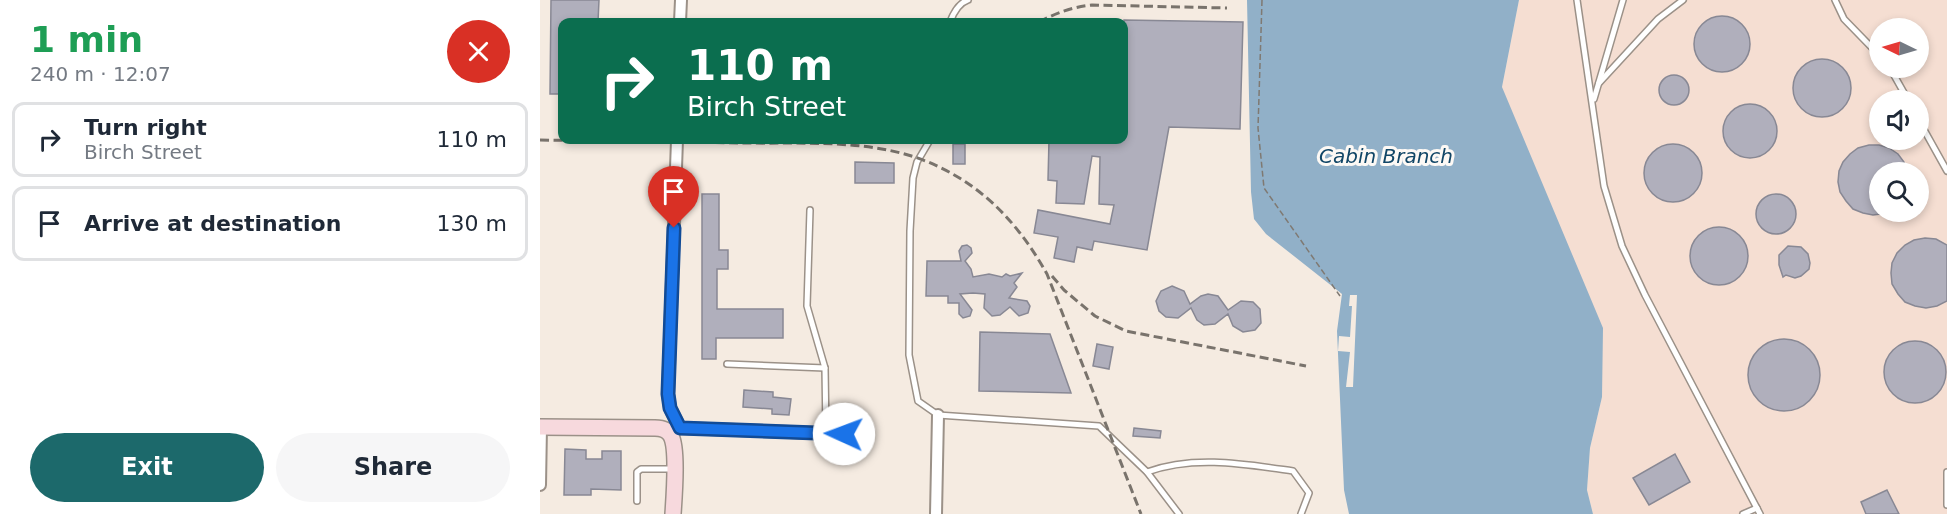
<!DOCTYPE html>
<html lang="en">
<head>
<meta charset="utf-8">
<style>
	body { margin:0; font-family:"DejaVu Sans",sans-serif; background:#f6f6f7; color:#1f2937; height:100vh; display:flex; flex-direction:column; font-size:22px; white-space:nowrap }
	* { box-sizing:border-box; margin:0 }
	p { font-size:20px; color:#747a83 }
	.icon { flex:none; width:33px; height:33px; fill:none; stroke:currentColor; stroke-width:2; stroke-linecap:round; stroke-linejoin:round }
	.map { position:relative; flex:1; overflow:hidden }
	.drawer { display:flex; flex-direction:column; background:#fff; width:540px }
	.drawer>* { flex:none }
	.banner { position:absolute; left:18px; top:18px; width:570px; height:126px; border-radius:12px; box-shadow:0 3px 9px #0003; background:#0b6e4f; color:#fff; overflow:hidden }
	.needle { width:39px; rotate:275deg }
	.buttons { position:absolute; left:1329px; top:18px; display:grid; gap:12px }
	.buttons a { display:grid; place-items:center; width:60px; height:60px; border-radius:50%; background:#fff; box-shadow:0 3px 9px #0003; font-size:30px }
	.pin { position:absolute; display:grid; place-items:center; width:51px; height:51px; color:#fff; margin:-62px -26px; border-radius:50% 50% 50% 0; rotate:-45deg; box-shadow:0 0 6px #0007 }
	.pin .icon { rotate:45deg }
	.me { position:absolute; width:66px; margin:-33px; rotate:272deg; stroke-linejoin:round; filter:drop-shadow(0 0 4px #0008) }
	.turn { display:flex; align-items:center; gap:21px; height:126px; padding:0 30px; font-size:27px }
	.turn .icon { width:78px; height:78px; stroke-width:2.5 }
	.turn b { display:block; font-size:42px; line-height:51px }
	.round { display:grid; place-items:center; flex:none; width:63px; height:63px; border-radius:32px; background:#f6f6f7 }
	.head { display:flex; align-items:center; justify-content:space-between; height:102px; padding:0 30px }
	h1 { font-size:36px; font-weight:600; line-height:45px; color:#1e9e55 }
	.button { display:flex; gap:12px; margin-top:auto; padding:12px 30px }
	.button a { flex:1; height:69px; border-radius:36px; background:#1c696b; color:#fff; font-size:24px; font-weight:600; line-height:69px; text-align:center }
	.button a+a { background:#f6f6f7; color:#1f2937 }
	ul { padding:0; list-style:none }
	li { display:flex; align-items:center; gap:18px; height:75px; margin:0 12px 9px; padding:0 18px; border:3px solid #e0e1e3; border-radius:12px }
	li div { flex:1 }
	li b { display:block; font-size:22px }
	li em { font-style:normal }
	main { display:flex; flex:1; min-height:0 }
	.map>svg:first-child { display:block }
	.industrial { fill:#f5ded2; fill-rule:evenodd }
	.water { fill:#91b0c8 }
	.pier { fill:#f5ebe1 }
	.building { fill:#b0afbc; stroke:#888894; stroke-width:1.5 }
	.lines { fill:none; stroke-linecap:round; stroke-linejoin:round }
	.service-casing { stroke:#9b9188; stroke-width:8 }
	.minor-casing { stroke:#9b9188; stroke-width:14 }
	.secondary-casing { stroke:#9b9188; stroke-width:18 }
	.path { stroke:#7f7972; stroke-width:1.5; stroke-dasharray:6 3; stroke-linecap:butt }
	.service { stroke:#fff; stroke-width:5 }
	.minor { stroke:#fff; stroke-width:10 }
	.secondary { stroke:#f7d9dd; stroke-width:15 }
	.rail { stroke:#79736c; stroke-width:3; stroke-dasharray:9 4.5; stroke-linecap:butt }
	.route-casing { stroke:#114b97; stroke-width:15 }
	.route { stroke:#1a73e8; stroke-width:10 }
	.labels { text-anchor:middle; stroke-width:6; stroke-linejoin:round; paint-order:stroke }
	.water-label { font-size:20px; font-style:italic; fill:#114667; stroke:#fdf9f5 }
</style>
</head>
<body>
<main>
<section class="drawer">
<div class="head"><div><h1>1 min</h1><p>240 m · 12:07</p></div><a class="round" style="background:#d93025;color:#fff"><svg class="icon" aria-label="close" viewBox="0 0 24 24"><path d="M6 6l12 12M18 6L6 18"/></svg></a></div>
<ul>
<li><svg class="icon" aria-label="right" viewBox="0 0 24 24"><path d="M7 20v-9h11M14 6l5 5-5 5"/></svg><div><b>Turn right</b><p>Birch Street</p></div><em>110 m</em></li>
<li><svg class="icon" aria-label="arrive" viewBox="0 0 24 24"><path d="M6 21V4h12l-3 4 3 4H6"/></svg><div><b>Arrive at destination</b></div><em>130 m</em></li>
</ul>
<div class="button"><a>Exit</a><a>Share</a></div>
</section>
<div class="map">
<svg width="1407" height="514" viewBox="0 0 1407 514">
	<rect width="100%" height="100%" fill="#f5ebe1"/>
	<path class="industrial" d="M979 0H1407V514H1053L1047 490 1050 448 1062 397 962 87ZM1340 28H1378V68H1340ZM1340 100H1378V140H1340ZM1340 172H1378V212H1340Z"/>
	<polygon class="water" points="707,0 979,0 962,87 1063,328 1062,397 1050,448 1047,490 1053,514 809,514 804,490 797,331 802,294 726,234 714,219 711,192"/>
	<polygon class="pier" points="810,295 817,295 813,387 806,387 810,352 798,351 799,336 810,337 812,306 809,306"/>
	<g class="building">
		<polygon points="11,0 59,0 58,22 22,22 22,94 10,94"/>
		<circle cx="1182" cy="44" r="28"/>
		<polygon points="584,20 703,22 700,129 629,127 607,250 554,241 552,250 537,247 534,262 514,258 518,237 494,233 498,210 570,224 574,205 559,204 560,157 552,156 544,204 516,203 517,181 508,180 509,140 584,140"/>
		<circle cx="1282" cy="88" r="29"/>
		<circle cx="1134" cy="90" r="15"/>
		<circle cx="1210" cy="131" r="27"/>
		<rect x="413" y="144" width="12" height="20"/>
		<circle cx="1133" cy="173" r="29"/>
		<polygon points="1329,145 1339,145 1349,148 1358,154 1364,162 1368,172 1340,172 1340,214 1333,215 1323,213 1313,209 1306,201 1300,192 1298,182 1299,171 1303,162 1310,154 1318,148"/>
		<polygon points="315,162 354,163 354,183 315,183"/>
		<polygon points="162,194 179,194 179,250 188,250 188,269 177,269 177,309 243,309 243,338 176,338 176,359 162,359"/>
		<circle cx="1236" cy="214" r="20"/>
		<circle cx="1179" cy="256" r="29"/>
		<polygon points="1385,238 1396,239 1407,245 1407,301 1397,306 1386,308 1375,306 1365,302 1358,294 1352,284 1351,273 1352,263 1357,253 1365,245 1374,240"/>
		<polygon points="427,245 431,248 432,253 425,261 431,269 433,277 449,274 462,277 466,274 470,276 482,273 474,283 477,287 469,298 487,301 490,306 488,313 479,316 470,307 460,315 452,316 444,308 445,294 433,293 420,294 432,310 430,316 423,318 419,314 419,303 408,303 408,296 386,296 387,261 421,261 419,251 422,246"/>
		<polygon points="1248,246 1261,247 1268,254 1270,263 1269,269 1261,276 1255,278 1246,275 1243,277 1239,265 1239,255"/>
		<polygon points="632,286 644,291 650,304 661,296 668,294 678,296 688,310 701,301 713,302 720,309 721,323 715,330 703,332 693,326 688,314 675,324 664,325 657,320 651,308 638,318 626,317 619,311 616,301 621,291"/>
		<polygon points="440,332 510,334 531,393 439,391"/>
		<circle cx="1244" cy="375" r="36"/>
		<circle cx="1375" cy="372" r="31"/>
		<polygon points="557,344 573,347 569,369 553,366"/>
		<polygon points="204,390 233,392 233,397 251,399 249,415 232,414 232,409 203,407"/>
		<polygon points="594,428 621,431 620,438 593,436"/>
		<polygon points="25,449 46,450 46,459 62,459 62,451 81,451 81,490 51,489 51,495 24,495"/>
		<polygon points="1135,454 1150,482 1109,505 1093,478"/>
		<polygon points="1347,490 1359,514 1326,514 1321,502"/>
	</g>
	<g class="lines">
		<g class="service-casing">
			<g id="service">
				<polyline points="1037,0 1064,186 1082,246 1105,295 1220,514"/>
				<polyline points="1295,0 1304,19 1340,56"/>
				<path d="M410 22C413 14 419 3 428 0"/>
				<polyline points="1350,68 1368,100"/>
				<polyline points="1059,83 1118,19 1143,0"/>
				<polyline points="1054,99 1083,0"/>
				<polyline points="1378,119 1407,171"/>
				<polyline points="390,140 377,162 373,178 370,231 369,355 378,401 398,415 559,426 607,472 639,514"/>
				<polyline points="270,210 267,306 285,368 286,433"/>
				<polyline points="187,364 285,368"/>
				<path d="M607 472C654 455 704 464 753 471L769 493 761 514"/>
				<polyline points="1407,472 1407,505"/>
				<polyline points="97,501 97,472 101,469 132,469"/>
				<polyline points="1203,514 1217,508"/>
			</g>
		</g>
		<g class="minor-casing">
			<g id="minor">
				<polyline points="140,22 141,0"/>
				<polyline points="137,140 128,394 130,408 140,428"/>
				<polyline points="136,430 140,428 304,434"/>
				<polyline points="0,485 1,427"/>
				<polyline points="396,514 398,415"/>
			</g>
		</g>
		<g class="secondary-casing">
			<path id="secondary" d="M0 427 115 428C122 428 128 430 131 436 138 449 134 498 133 514"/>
		</g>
		<polyline class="path" points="722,0 718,128 724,188 800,296"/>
		<use href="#service" class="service"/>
		<use href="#minor" class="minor"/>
		<use href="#secondary" class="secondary"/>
		<g class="rail">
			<path d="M499 22C516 13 532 7 552 5L687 8"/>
			<path d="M0 140C69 141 137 142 206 143 268 144 341 138 399 167 448 190 481 228 507 274L601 514"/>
			<polyline points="512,276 524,290 555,316 586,331 766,366"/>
		</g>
	</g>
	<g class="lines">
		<g class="route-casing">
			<polyline id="route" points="134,228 128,394 130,408 140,428 304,434"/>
		</g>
		<use href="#route" class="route"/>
	</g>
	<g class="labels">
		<g class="water-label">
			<text x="846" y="163">Cabin Branch</text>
		</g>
	</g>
</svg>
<div class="buttons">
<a><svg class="needle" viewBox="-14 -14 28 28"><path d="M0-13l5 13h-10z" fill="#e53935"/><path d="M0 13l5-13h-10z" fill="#747a83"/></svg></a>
<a><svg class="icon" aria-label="sound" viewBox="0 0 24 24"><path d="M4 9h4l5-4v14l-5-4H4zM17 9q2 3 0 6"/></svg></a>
<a><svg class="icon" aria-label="search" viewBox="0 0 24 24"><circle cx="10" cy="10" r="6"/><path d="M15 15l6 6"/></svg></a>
</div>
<div class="pin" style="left:134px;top:228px;background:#d93025"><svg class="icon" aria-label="arrive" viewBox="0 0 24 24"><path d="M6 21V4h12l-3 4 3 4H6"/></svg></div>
<svg class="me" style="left:304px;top:434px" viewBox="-20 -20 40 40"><circle r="19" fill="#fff"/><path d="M0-13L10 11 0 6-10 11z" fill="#1a73e8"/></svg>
<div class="banner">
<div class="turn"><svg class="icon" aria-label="right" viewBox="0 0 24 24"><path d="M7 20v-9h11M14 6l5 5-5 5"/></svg><div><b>110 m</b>Birch Street</div></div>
</div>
</div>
</main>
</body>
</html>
